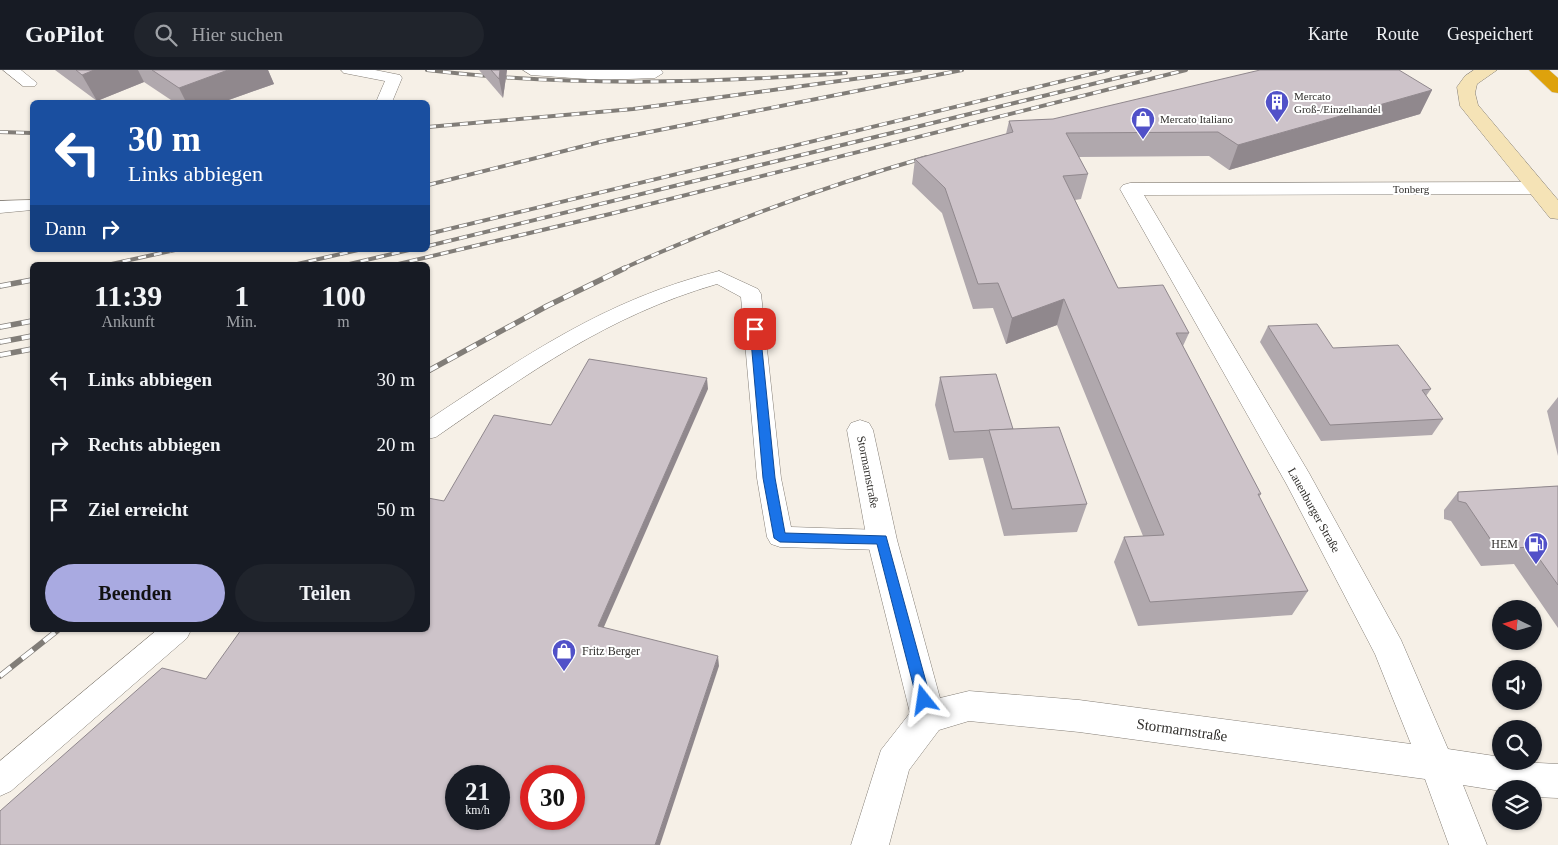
<!DOCTYPE html>
<html lang="de">
<head>
<meta charset="utf-8">
<style>
	body { margin:0; font-family:Georgia,serif; background:#20242c; color:#f1f3f6; height:100vh; display:flex; flex-direction:column; font-size:19px; white-space:nowrap }
	* { box-sizing:border-box; margin:0 }
	p { font-size:16px; color:#9ea1a6 }
	.icon { flex:none; width:28px; height:28px; fill:none; stroke:currentColor; stroke-width:2; stroke-linecap:round; stroke-linejoin:round }
	.map { position:relative; flex:1; overflow:hidden }
	.details { position:absolute; left:30px; top:192px; width:400px; height:370px; display:flex; flex-direction:column; background:#171b24; border-radius:8px; box-shadow:0 1px 4px #0004 }
	.details>* { flex:none }
	.hud { position:absolute; left:30px; top:30px; width:400px; height:152px; border-radius:8px; box-shadow:0 1px 4px #0004; background:#1a4fa0; color:#fff; overflow:hidden }
	.needle { width:32px; rotate:275deg }
	.buttons { position:absolute; left:1492px; top:530px; display:grid; gap:10px }
	.buttons a { display:grid; place-items:center; width:50px; height:50px; border-radius:50%; background:#171b24; box-shadow:0 1px 4px #0004; font-size:25px }
	.speed { position:absolute; left:445px; top:695px; display:flex; gap:10px; font-size:25px; font-weight:700; text-align:center }
	.speed>* { display:grid; place-content:center; width:65px; height:65px; border-radius:50%; background:#171b24; box-shadow:0 1px 4px #0004; line-height:1 }
	.speed small { font-size:12px; font-weight:400 }
	.speed .limit { border:8px solid #d22; background:#fff; color:#111 }
	.pin { position:absolute; display:grid; place-items:center; width:42px; height:42px; color:#fff; margin:-21px; border-radius:10px; box-shadow:0 2px 8px #0006 }
	.me { position:absolute; width:55px; margin:-28px; rotate:345deg; stroke-linejoin:round; filter:drop-shadow(0 0 4px #0008) }
	.turn { display:flex; align-items:center; gap:18px; height:105px; padding:0 15px; font-size:22px }
	.turn .icon { width:65px; height:65px; stroke-width:2.5 }
	.turn b { display:block; font-size:35px; line-height:42px }
	.then { display:flex; align-items:center; height:48px; padding:0 15px; background:#0003; gap:10px; font-size:19px }
	.eta { display:flex; justify-content:space-evenly; align-items:center; height:85px; text-align:center }
	.eta b { font-size:30px; font-weight:700; line-height:35px }
	.cta { display:flex; gap:10px; margin-top:auto; padding:10px 15px }
	.cta a { flex:1; height:58px; border-radius:30px; background:#a9aae1; color:#111; font-size:20px; font-weight:700; line-height:58px; text-align:center }
	.cta a+a { background:#20242c; color:#f1f3f6 }
	ul { padding:0; list-style:none }
	li { display:flex; align-items:center; gap:15px; height:65px; padding:0 15px }
	li div { flex:1 }
	li b { display:block; font-size:19px }
	li em { font-style:normal }
	header { display:flex; align-items:center; gap:30px; box-sizing:border-box; height:70px; padding:0 25px; background:#171b24; border-bottom:1px solid #363941 }
	header strong { font-size:24px }
	nav { display:flex; gap:28px; margin-inline-start:auto; font-size:18px }
	.search { width:350px; height:45px; background:#20242c; display:flex; align-items:center; gap:12px; box-sizing:border-box; padding:0 18px; border-radius:28px; color:#9ea1a6; font-size:19px }
	.map>svg:first-child { display:block }
	.lines { fill:none; stroke-linecap:round; stroke-linejoin:round }
	.lane-casing { stroke:#847e76; stroke-width:1 }
	.street-casing { stroke:#847e76; stroke-width:1 }
	.secondary-casing { stroke:#847e76; stroke-width:1 }
	.highway-casing { stroke:#d2d1d1; stroke-width:1 }
	.lane { fill:#fff; fill-rule:evenodd }
	.street { fill:#fff; fill-rule:evenodd }
	.secondary { fill:#f5e3b6; fill-rule:evenodd }
	.highway { fill:#dea20c; fill-rule:evenodd }
	.rail-far2-casing { stroke:#817d78; stroke-width:4 }
	.rail-far1-casing { stroke:#817d78; stroke-width:5.5 }
	.rail-casing { stroke:#817d78; stroke-width:6 }
	.rail-far2 { stroke:#fff; stroke-width:2.5; stroke-dasharray:8; stroke-linecap:butt }
	.rail-far1 { stroke:#fff; stroke-width:4; stroke-dasharray:11; stroke-linecap:butt }
	.rail { stroke:#fff; stroke-width:4.5; stroke-dasharray:14; stroke-linecap:butt }
	.wall { fill:#b0a8ad }
	.shaded-wall { fill:#90888d }
	.building { fill:#cdc3c9; stroke:#90888d; fill-rule:evenodd }
	.route { fill:#1a73e8; stroke:#114b97 }
	.labels { text-anchor:middle; stroke-width:4; stroke-linejoin:round; paint-order:stroke }
	.far-poi-label { font-size:11px; fill:#312f2c; stroke:#fff; text-anchor:start }
	.far-street-label { font-size:11px; fill:#312f2c; stroke:#fff }
	.street-label { font-size:12px; fill:#312f2c; stroke:#fff }
	.poi-label { font-size:12px; fill:#312f2c; stroke:#fff; text-anchor:end }
	.near-street-label { font-size:15px; fill:#312f2c; stroke:#fff }
</style>
</head>
<body>
<header>
<strong>GoPilot</strong>
<div class="search"><svg class="icon" aria-label="search" viewBox="0 0 24 24"><circle cx="10" cy="10" r="6"/><path d="M15 15l6 6"/></svg>Hier suchen</div>
<nav><a>Karte</a><a>Route</a><a>Gespeichert</a></nav>
</header>
<div class="map">
<svg width="1558" height="775" viewBox="0 0 1558 775">
	<rect width="100%" height="100%" fill="#f6f0e7"/>
	<g class="lines">
		<g class="lane-casing">
			<g id="lane">
				<polygon points="3,0 21,0 37,13 35,16 23,16"/>
				<polygon points="341,0 375,0 400,5 402,8 392,32 376,32 385,11 344,3"/>
				<polygon points="523,0 661,0 663,3 655,8 600,10 531,5"/>
				<polygon points="32,130 32,140 0,143 0,131"/>
				<path d="M719 201 758 219 761 224 781 408 791 457 882 460 891 463 895 470 891 477 882 480 780 477 771 474 767 467 757 408 741 227 717 214C607 246 529 303 436 367L428 369V350C525 286 604 230 719 201Z"/>
				<polygon points="157,560 191,560 187,568 11,721 0,726 0,691"/>
			</g>
		</g>
		<g class="street-casing">
			<polygon id="street" points="1537,112 1544,114 1547,118 1544,122 1537,124 1144,125 1309,403 1401,570 1448,679 1501,687 1501,691 1558,694 1558,728 1534,727 1534,719 1501,719 1501,721 1463,715 1487,775 1449,775 1425,709 1079,662 969,651 939,660 909,700 889,775 851,775 881,680 910,643 867,470 847,360 851,353 860,350 869,353 873,360 897,470 940,628 969,621 1079,630 1411,674 1375,584 1287,415 1120,119 1123,115 1130,113"/>
		</g>
		<g class="secondary-casing">
			<polygon id="secondary" points="1474,0 1497,0 1477,14 1475,23 1478,35 1558,130 1558,149 1550,148 1460,36 1457,17 1465,6"/>
		</g>
		<g class="highway-casing">
			<polygon id="highway" points="1529,0 1549,0 1558,8 1558,23 1552,22"/>
		</g>
		<use href="#lane" class="lane"/>
		<use href="#street" class="street"/>
		<use href="#secondary" class="secondary"/>
		<use href="#highway" class="highway"/>
		<g class="rail-far2-casing">
			<g id="rail-far2">
				<path d="M427 0C567 17 706 13 846 3"/>
				<polyline points="428,57 633,39 920,0"/>
				<polyline points="0,62 32,63"/>
				<polyline points="428,115 604,71 962,0"/>
				<polyline points="428,164 1108,0"/>
				<polyline points="428,176 1150,0"/>
				<polyline points="107,195 175,180"/>
				<polyline points="293,195 358,180"/>
				<polyline points="345,195 409,180"/>
				<polyline points="394,195 610,144 1186,0"/>
				<path d="M622 199C722 154 822 117 927 87"/>
			</g>
		</g>
		<g class="rail-far1-casing">
			<g id="rail-far1">
				<polyline points="0,216 32,210"/>
				<polyline points="0,257 32,251"/>
				<polyline points="0,272 32,266"/>
				<polyline points="0,285 32,279"/>
				<polyline points="428,301 547,236 625,198"/>
			</g>
		</g>
		<g class="rail-casing">
			<polyline id="rail" points="0,606 58,560"/>
		</g>
		<use href="#rail-far2" class="rail-far2"/>
		<use href="#rail-far1" class="rail-far1"/>
		<use href="#rail" class="rail"/>
	</g>
	<g class="wall">
		<polygon points="55,0 268,0 274,14 223,32 174,32 144,12 97,31"/>
		<polygon points="479,0 507,0 503,28"/>
		<polygon points="1432,20 1420,44 1229,100 1209,86 1079,87 1088,104 1081,129 1075,130 1118,218 1189,263 1183,276 1261,424 1259,427 1308,521 1292,545 1138,556 1114,492 1124,467 1143,466 1057,255 1006,274 993,238 973,239 942,143 912,114 915,89 1006,64 1009,51 1053,49"/>
		<polygon points="1268,256 1333,278 1431,319 1426,326 1443,349 1432,365 1321,371 1260,272"/>
		<polygon points="940,307 1013,359 1087,434 1077,462 1004,466 983,388 949,390 935,335"/>
		<polygon points="1558,327 1558,386 1547,341"/>
		<polygon points="1558,416 1558,558 1514,494 1481,496 1451,451 1444,449 1444,440 1458,422"/>
	</g>
	<g class="shaded-wall">
		<polygon points="94,0 138,0 144,12 97,31 82,5"/>
		<polygon points="228,0 268,0 274,14 223,32 186,32 179,18"/>
		<polygon points="500,0 507,0 503,28 499,9"/>
		<polygon points="1432,20 1420,44 1229,100 1238,75"/>
		<polygon points="1064,229 1057,255 1006,274 1012,248"/>
		<polygon points="707,308 708,319 600,566 598,556"/>
		<polygon points="718,586 719,596 660,775 655,775"/>
	</g>
	<g class="building">
		<polygon points="76,0 94,0 82,5"/>
		<polygon points="152,0 228,0 179,18"/>
		<polygon points="491,0 500,0 499,9"/>
		<polygon points="1260,0 1399,0 1432,20 1238,75 1218,62 1066,63 1088,104 1063,106 1118,218 1163,215 1189,263 1176,263 1261,424 1258,424 1308,521 1150,532 1124,467 1164,465 1064,229 1012,248 998,213 978,214 945,118 915,89 1013,62 1009,51 1053,49"/>
		<polygon points="1317,254 1333,278 1398,275 1431,319 1422,320 1443,349 1330,355 1268,256"/>
		<path d="M589 289 707 308 598 556 718 586 655 775H0V741L162 598 206 609 241 560H428V428L444 431 494 345 551 355ZM456 706H499V749H456ZM531 706H574V749H531Z"/>
		<polygon points="996,304 1013,359 954,362 940,307"/>
		<polygon points="1059,357 1087,434 1012,439 989,360"/>
		<polygon points="1558,416 1558,515 1531,477 1497,479 1466,433 1458,431 1458,422"/>
	</g>
	<polygon class="route" points="755,256 760,259 775,408 785,463 886,466 931,630 929,634 924,636 919,634 917,630 877,474 780,472 774,468 763,408 750,259"/>
	<defs>
		<g id="building-pin" transform="scale(1.25)"><path d="M0 17L-7.5 6A9.5 9.5 0 1 1 7.5 6Z" fill="#5151c8" stroke="#fff"/><path d="M-4-6H4V6H1V3H-1V6H-4ZM-2.5-4.3h1.7v1.8h-1.7ZM.8-4.3h1.7v1.8H.8ZM-2.5-1h1.7V.8h-1.7ZM.8-1h1.7V.8H.8Z" fill="#fff"/></g>
		<g id="shop-pin" transform="scale(1.25)"><path d="M0 17L-7.5 6A9.5 9.5 0 1 1 7.5 6Z" fill="#5151c8" stroke="#fff"/><path d="M-5-2.5h2.3a2.7 3.5 0 0 1 5.4 0H5L5.5 6h-11ZM-1.5-2.5h3a1.5 2.3 0 0 0-3 0Z" fill="#fff"/></g>
		<g id="fuel-pin" transform="scale(1.25)"><path d="M0 17L-7.5 6A9.5 9.5 0 1 1 7.5 6Z" fill="#5151c8" stroke="#fff"/><path d="M-5.5-6h7V0h2V4h1.3V-2.5L3-4.5l.8-.8L6-3V5H2.5V1h-1V6h-7ZM-4.2-4.7v3.2H.2V-4.7Z" fill="#fff"/></g>
	</defs>
	<g fill-rule="evenodd">
		<use href="#building-pin" x="1277" y="32"/>
		<use href="#shop-pin" x="1143" y="49"/>
		<use href="#fuel-pin" x="1536" y="474"/>
		<use href="#shop-pin" x="564" y="581"/>
	</g>
	<g class="labels">
		<g class="far-poi-label">
			<text x="1294" y="30">Mercato<tspan x="1294" dy="13">Groß-/Einzelhandel</tspan></text>
			<text x="1160" y="53">Mercato Italiano</text>
		</g>
		<g class="far-street-label">
			<text x="1411" y="123">Tonberg</text>
		</g>
		<g class="street-label">
			<text transform="translate(868 402) rotate(79)" y="4">Stormarnstraße</text>
			<text transform="translate(1314 440) rotate(61)" y="4">Lauenburger Straße</text>
		</g>
		<g class="poi-label">
			<text x="1518" y="478">HEM</text>
			<text x="582" y="585" text-anchor="start">Fritz Berger</text>
		</g>
		<g class="near-street-label">
			<text transform="translate(1182 660) rotate(8)" y="5">Stormarnstraße</text>
		</g>
	</g>
</svg>
<div class="buttons">
<a><svg class="needle" viewBox="-14 -14 28 28"><path d="M0-13l5 13h-10z" fill="#e53935"/><path d="M0 13l5-13h-10z" fill="#9ea1a6"/></svg></a>
<a><svg class="icon" aria-label="sound" viewBox="0 0 24 24"><path d="M4 9h4l5-4v14l-5-4H4zM17 9q2 3 0 6"/></svg></a>
<a><svg class="icon" aria-label="search" viewBox="0 0 24 24"><circle cx="10" cy="10" r="6"/><path d="M15 15l6 6"/></svg></a>
<a><svg class="icon" aria-label="layers" viewBox="0 0 24 24"><path d="M12 4l9 5-9 5-9-5zM3 14l9 5 9-5"/></svg></a>
</div>
<div class="speed"><div>21<small>km/h</small></div><div class="limit">30</div></div>
<div class="pin" style="left:755px;top:259px;background:#d93025"><svg class="icon" aria-label="arrive" viewBox="0 0 24 24"><path d="M6 21V4h12l-3 4 3 4H6"/></svg></div>
<svg class="me" style="left:924px;top:630px" viewBox="-20 -20 40 40"><path d="M0-17L14 15 0 8-14 15z" fill="#1a73e8" stroke="#fff" stroke-width="4"/></svg>
<div class="hud">
<div class="turn"><svg class="icon" aria-label="left" viewBox="0 0 24 24"><path d="M17 20v-9H6M10 6l-5 5 5 5"/></svg><div><b>30 m</b>Links abbiegen</div></div>
<div class="then">Dann<svg class="icon" aria-label="right" viewBox="0 0 24 24"><path d="M7 20v-9h11M14 6l5 5-5 5"/></svg></div>
</div>
<section class="details">
<div class="eta">
<div><b>11:39</b><p>Ankunft</p></div>
<div><b>1</b><p>Min.</p></div>
<div><b>100</b><p>m</p></div>
</div>
<ul>
<li><svg class="icon" aria-label="left" viewBox="0 0 24 24"><path d="M17 20v-9H6M10 6l-5 5 5 5"/></svg><div><b>Links abbiegen</b></div><em>30 m</em></li>
<li><svg class="icon" aria-label="right" viewBox="0 0 24 24"><path d="M7 20v-9h11M14 6l5 5-5 5"/></svg><div><b>Rechts abbiegen</b></div><em>20 m</em></li>
<li><svg class="icon" aria-label="arrive" viewBox="0 0 24 24"><path d="M6 21V4h12l-3 4 3 4H6"/></svg><div><b>Ziel erreicht</b></div><em>50 m</em></li>
</ul>
<div class="cta"><a>Beenden</a><a>Teilen</a></div>
</section>
</div>
</body>
</html>
